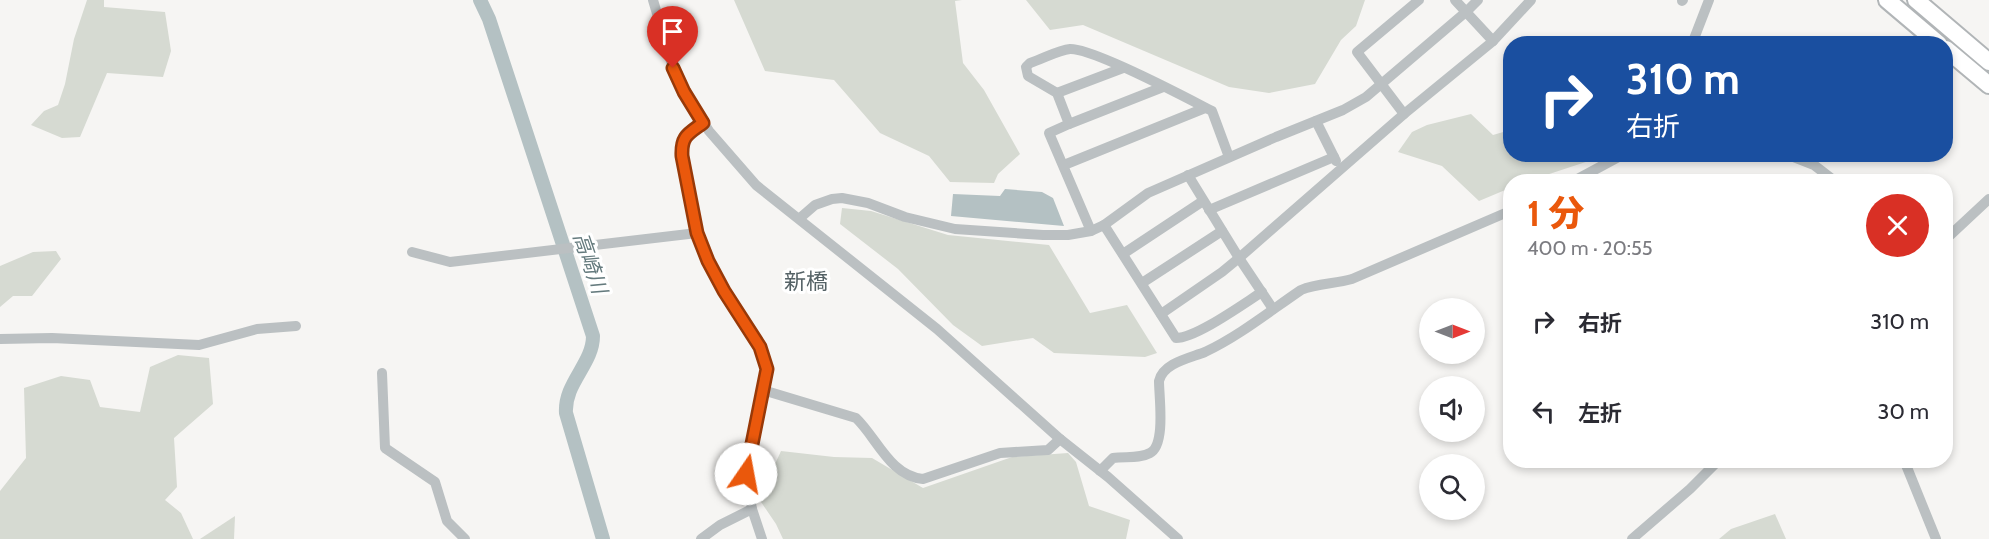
<!DOCTYPE html>
<html lang="ja">
<head>
<meta charset="utf-8">
<style>
	body { margin:0; font-family:Cabin,"Noto Sans JP",sans-serif; background:#f2f2f3; color:#2b2b33; height:100vh; display:flex; flex-direction:column; font-size:22px; white-space:nowrap }
	* { box-sizing:border-box; margin:0 }
	p { font-size:20px; color:#7c7c81 }
	.icon { flex:none; width:33px; height:33px; fill:none; stroke:currentColor; stroke-width:2; stroke-linecap:round; stroke-linejoin:round }
	.map { position:relative; flex:1; overflow:hidden }
	.panel { position:absolute; left:1503px; top:174px; width:450px; height:294px; display:flex; flex-direction:column; background:#fff; border-radius:24px; box-shadow:0 3px 9px #0003 }
	.panel>* { flex:none }
	.banner { position:absolute; left:1503px; top:36px; width:450px; height:126px; border-radius:24px; box-shadow:0 3px 9px #0003; background:#1a4fa0; color:#fff; overflow:hidden }
	.needle { width:39px; rotate:90deg }
	.fabs { position:absolute; left:1419px; top:298px; display:grid; gap:12px }
	.fabs a { display:grid; place-items:center; width:66px; height:66px; border-radius:50%; background:#fff; box-shadow:0 3px 9px #0003; font-size:30px }
	.pin { position:absolute; display:grid; place-items:center; width:51px; height:51px; color:#fff; margin:-62px -26px; border-radius:50% 50% 50% 0; rotate:-45deg; box-shadow:0 0 6px #0007 }
	.pin .icon { rotate:45deg }
	.me { position:absolute; width:66px; margin:-33px; rotate:12deg; stroke-linejoin:round; filter:drop-shadow(0 0 4px #0008) }
	.turn { display:flex; align-items:center; gap:21px; height:126px; padding:0 24px; font-size:27px }
	.turn .icon { width:78px; height:78px; stroke-width:2.5 }
	.turn b { display:block; font-size:42px; line-height:51px }
	.round { display:grid; place-items:center; flex:none; width:63px; height:63px; border-radius:32px; background:#f2f2f3 }
	.overview { display:flex; align-items:center; justify-content:space-between; height:102px; padding:0 24px }
	h1 { font-size:36px; font-weight:800; line-height:45px; color:#ea580c }
	ul { padding:0; list-style:none }
	li { display:flex; align-items:center; gap:18px; height:90px; padding:0 24px }
	li div { flex:1 }
	li b { display:block; font-size:22px }
	li em { font-style:normal }
	.map>svg:first-child { display:block }
	.green { fill:#d6dad2 }
	.water { fill:#b4c1c3 }
	.lines { fill:none; stroke-linecap:round; stroke-linejoin:round }
	.river { stroke:#b4c1c3; stroke-width:14 }
	.highway-casing { stroke:#b1b5b7; stroke-width:20 }
	.minor { stroke:#bbc0c2; stroke-width:10 }
	.highway { stroke:#fff; stroke-width:16 }
	.route-casing { stroke:#983908; stroke-width:15 }
	.route { stroke:#ea580c; stroke-width:10 }
	.labels { text-anchor:middle; stroke-width:6; stroke-linejoin:round; paint-order:stroke }
	.water-label { font-size:21px; font-style:italic; fill:#647a7d; stroke:#fff }
	.quarter-label { font-size:22px; fill:#556266; stroke:#fff }
</style>
</head>
<body>
<div class="map">
<svg width="1989" height="539" viewBox="0 0 1989 539">
	<rect width="100%" height="100%" fill="#f6f5f3"/>
	<g class="green">
		<polygon points="87,0 104,0 104,7 165,12 171,51 163,77 107,73 80,137 62,138 31,125 44,111 58,105 65,84 74,39"/>
		<polygon points="734,0 962,0 955,1 963,63 984,90 1020,154 998,174 994,183 950,182 929,156 880,133 834,80 765,71"/>
		<polygon points="1026,0 1365,0 1356,26 1341,40 1315,84 1269,93 1229,87 1083,25 1050,30"/>
		<polygon points="1471,114 1493,135 1510,130 1510,154 1607,155 1528,181 1510,182 1510,188 1479,201 1442,166 1398,152 1412,132 1427,125"/>
		<polygon points="842,208 871,211 948,235 1049,245 1090,313 1127,305 1157,353 1145,357 1054,353 1033,338 982,346 953,325 898,269 840,224"/>
		<polygon points="56,251 61,259 32,296 13,296 0,307 0,266 33,252"/>
		<polygon points="178,355 209,358 213,404 174,438 177,487 165,500 181,513 193,539 0,539 0,491 26,458 24,388 61,376 90,380 100,407 140,412 150,367"/>
		<polygon points="781,451 834,457 872,458 923,488 1012,457 1068,453 1076,462 1089,506 1130,520 1126,539 783,539 776,524 759,499"/>
		<polygon points="1775,514 1786,539 1719,539 1731,529"/>
		<polygon points="235,516 234,539 200,539"/>
	</g>
	<polygon class="water" points="1005,189 1042,192 1053,198 1064,226 951,216 953,194 1000,196"/>
	<g class="lines">
		<path class="river" d="M480 0 489 19 593 336C593 364 564 383 566 413L603 539"/>
		<g class="highway-casing">
			<g id="highway">
				<polyline points="1887,0 1939,44"/>
				<polyline points="1916,0 1989,62"/>
				<polyline points="1946,49 1989,85"/>
			</g>
		</g>
		<g class="minor">
			<polyline points="653,0 673,68 684,92 709,131 756,185 937,329 1060,439 1108,477 1178,539"/>
			<polyline points="1455,0 1493,41"/>
			<polyline points="1682,1 1683,0"/>
			<polyline points="1692,44 1709,0"/>
			<polyline points="1057,93 1123,68"/>
			<polyline points="1404,114 1357,52 1419,0"/>
			<polyline points="1316,121 1336,161"/>
			<path d="M703 123C690 133 681 138 682 156L697 233 708 261 724 291 760 347 767 368 746 474 752 509 762 539"/>
			<polyline points="1069,124 1163,87"/>
			<polyline points="1786,154 1814,165 1836,182"/>
			<polyline points="1064,165 1205,108"/>
			<polyline points="1188,175 1239,258 1273,309"/>
			<polyline points="1572,182 1624,154"/>
			<polyline points="1209,210 1334,157"/>
			<polyline points="800,218 815,205 832,199 842,198 868,203 905,217 955,229 1043,235 1068,235 1091,231 1104,225 1148,193 1276,137 1343,110 1366,97 1467,11 1478,0"/>
			<path d="M1104 225 1176 338C1196 338 1243 304 1262 292"/>
			<path d="M1091 231 1049 133 1069 124 1057 93 1028 76 1026 67 1030 63C1043 59 1058 50 1070 49 1093 48 1187 98 1212 111L1229 157"/>
			<polyline points="1946,239 1989,199"/>
			<polyline points="412,252 450,262 697,233"/>
			<polyline points="1123,254 1203,201"/>
			<polyline points="1142,283 1222,231"/>
			<polyline points="1161,314 1222,272 1239,258 1404,114 1492,42 1531,0"/>
			<polyline points="0,339 52,338 199,345 257,329 296,326"/>
			<polyline points="382,373 385,448 435,482 447,521 465,539"/>
			<path d="M763 390 856 418C877 438 890 476 923 479L1000 453 1048 450 1060 439"/>
			<polyline points="1904,460 1936,539"/>
			<path d="M1100 471 1113 458C1125 456 1139 459 1150 453 1166 445 1159 397 1159 381 1163 363 1190 358 1205 352 1239 336 1270 311 1301 290 1317 283 1335 284 1352 279L1510 211"/>
			<polyline points="701,539 720,525 752,509"/>
			<polyline points="1632,539 1690,489 1719,460"/>
		</g>
		<use href="#highway" class="highway"/>
	</g>
	<g class="lines">
		<g class="route-casing">
			<path id="route" d="M673 68 684 92 703 123C688 134 681 136 682 156L697 233 708 261 724 291 760 347 767 369 746 474"/>
		</g>
		<use href="#route" class="route"/>
	</g>
	<g class="labels">
		<g class="water-label">
			<text transform="translate(590 263) rotate(71)" y="7">高崎川</text>
		</g>
		<g class="quarter-label">
			<text x="806" y="289">新橋</text>
		</g>
	</g>
</svg>
<div class="fabs">
<a><svg class="needle" viewBox="-14 -14 28 28"><path d="M0-13l5 13h-10z" fill="#e53935"/><path d="M0 13l5-13h-10z" fill="#7c7c81"/></svg></a>
<a><svg class="icon" aria-label="sound" viewBox="0 0 24 24"><path d="M4 9h4l5-4v14l-5-4H4zM17 9q2 3 0 6"/></svg></a>
<a><svg class="icon" aria-label="search" viewBox="0 0 24 24"><circle cx="10" cy="10" r="6"/><path d="M15 15l6 6"/></svg></a>
</div>
<div class="pin" style="left:673px;top:68px;background:#d93025"><svg class="icon" aria-label="arrive" viewBox="0 0 24 24"><path d="M6 21V4h12l-3 4 3 4H6"/></svg></div>
<svg class="me" style="left:746px;top:474px" viewBox="-20 -20 40 40"><circle r="19" fill="#fff"/><path d="M0-13L10 11 0 6-10 11z" fill="#ea580c"/></svg>
<div class="banner">
<div class="turn"><svg class="icon" aria-label="right" viewBox="0 0 24 24"><path d="M7 20v-9h11M14 6l5 5-5 5"/></svg><div><b>310 m</b>右折</div></div>
</div>
<section class="panel">
<div class="overview"><div><h1>1 分</h1><p>400 m · 20:55</p></div><a class="round" style="background:#d93025;color:#fff"><svg class="icon" aria-label="close" viewBox="0 0 24 24"><path d="M6 6l12 12M18 6L6 18"/></svg></a></div>
<ul>
<li><svg class="icon" aria-label="right" viewBox="0 0 24 24"><path d="M7 20v-9h11M14 6l5 5-5 5"/></svg><div><b>右折</b></div><em>310 m</em></li>
<li><svg class="icon" aria-label="left" viewBox="0 0 24 24"><path d="M17 20v-9H6M10 6l-5 5 5 5"/></svg><div><b>左折</b></div><em>30 m</em></li>
</ul>
</section>
</div>
</body>
</html>
